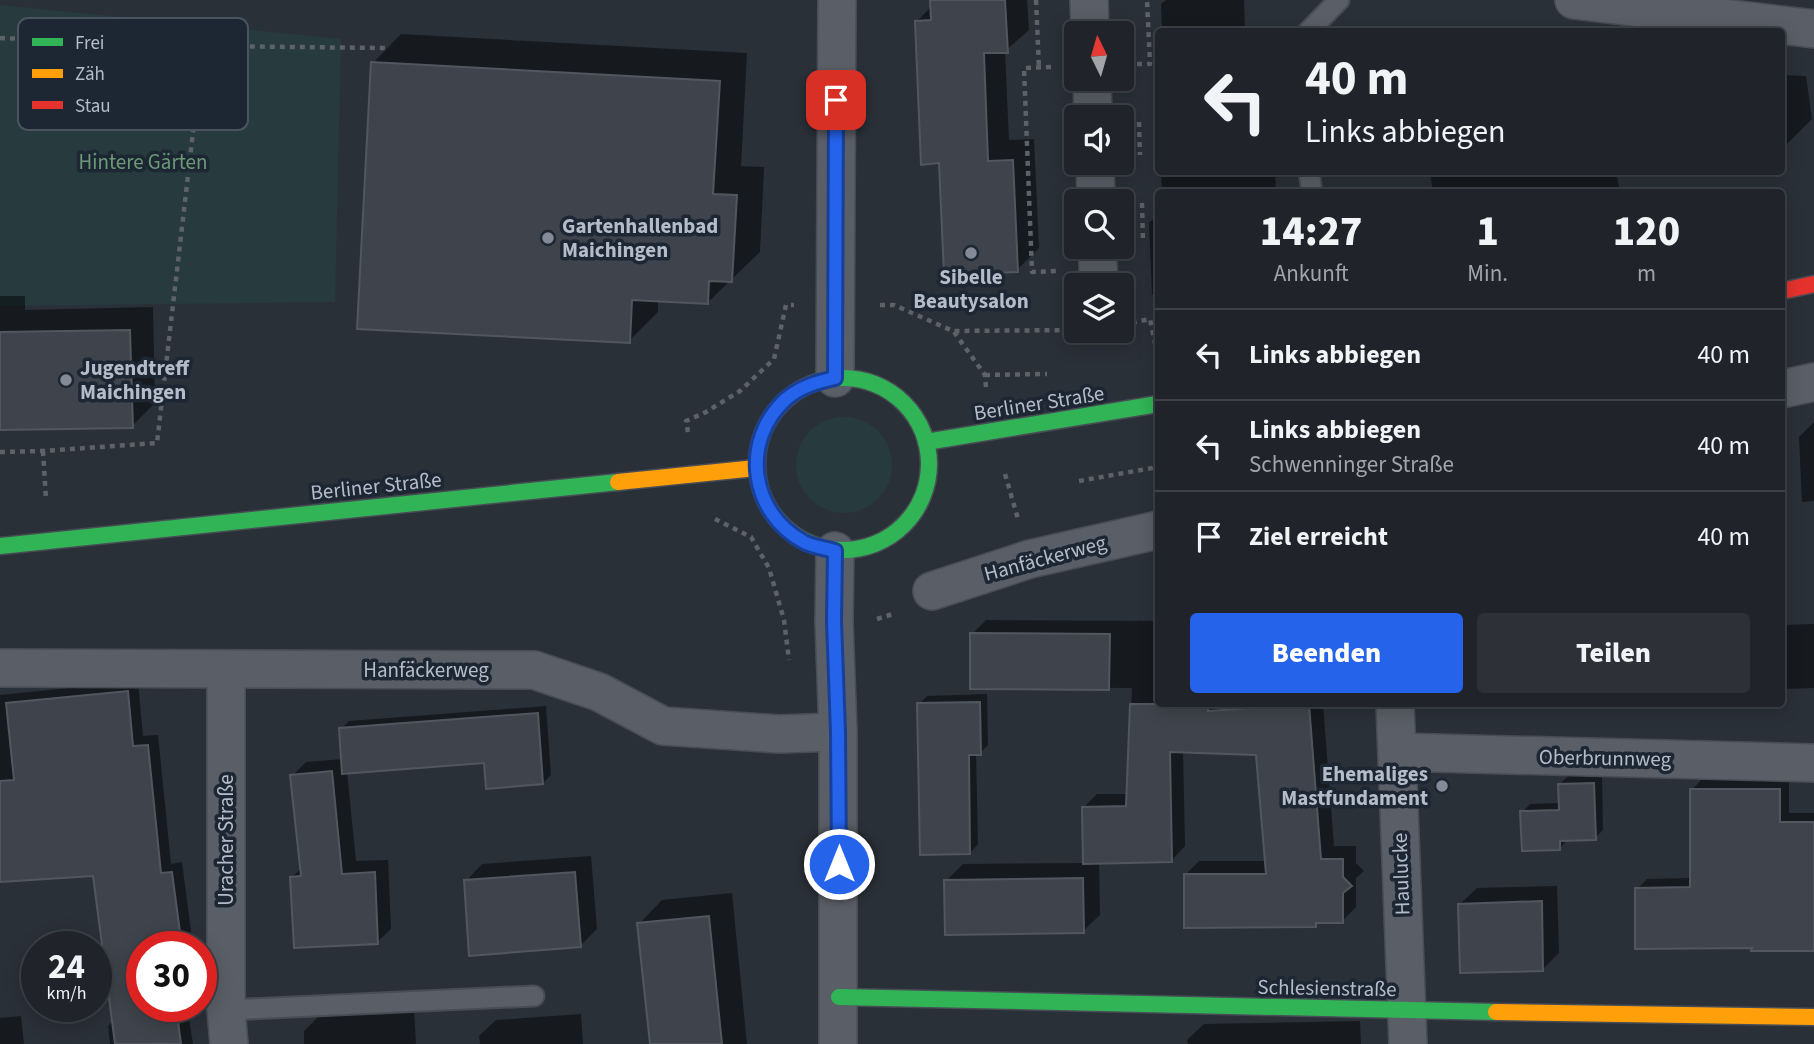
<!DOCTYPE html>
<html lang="de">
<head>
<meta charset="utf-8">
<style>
	body { margin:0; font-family:"Source Sans 3",sans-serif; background:#2d3036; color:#f1f3f6; height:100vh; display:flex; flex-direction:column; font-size:26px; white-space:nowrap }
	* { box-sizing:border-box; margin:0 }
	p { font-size:23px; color:#a2a4a8 }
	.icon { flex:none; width:38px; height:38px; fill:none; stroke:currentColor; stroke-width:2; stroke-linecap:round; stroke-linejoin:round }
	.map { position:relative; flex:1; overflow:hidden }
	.side { position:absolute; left:1155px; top:189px; width:630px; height:518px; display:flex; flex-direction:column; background:#20242a; border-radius:7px; box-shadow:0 4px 18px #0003,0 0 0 2px #3d4147 }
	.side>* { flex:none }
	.guide { position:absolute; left:1155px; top:28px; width:630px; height:147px; border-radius:7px; box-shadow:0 4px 18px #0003,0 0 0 2px #3d4147; background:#20242a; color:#f1f3f6; overflow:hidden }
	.needle { width:46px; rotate:355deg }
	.controls { position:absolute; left:1064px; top:21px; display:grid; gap:14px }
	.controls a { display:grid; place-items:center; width:70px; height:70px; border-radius:7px; background:#20242a; box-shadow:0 4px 18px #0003,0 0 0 2px #3d4147; font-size:35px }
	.speed { position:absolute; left:21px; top:931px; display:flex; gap:14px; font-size:35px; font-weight:700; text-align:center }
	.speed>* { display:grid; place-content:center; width:91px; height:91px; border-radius:50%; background:#20242a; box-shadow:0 4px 18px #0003,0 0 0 2px #3d4147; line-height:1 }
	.speed small { font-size:18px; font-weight:400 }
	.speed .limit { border:10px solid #d22; background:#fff; color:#111 }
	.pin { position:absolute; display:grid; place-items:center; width:60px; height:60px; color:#fff; margin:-30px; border-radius:14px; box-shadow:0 4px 10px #0006 }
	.me { position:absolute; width:77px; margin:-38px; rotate:0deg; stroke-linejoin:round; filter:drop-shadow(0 0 5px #0008) }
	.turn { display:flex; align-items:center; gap:24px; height:147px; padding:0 35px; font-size:32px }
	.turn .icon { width:91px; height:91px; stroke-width:2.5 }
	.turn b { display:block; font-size:49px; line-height:60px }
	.eta { display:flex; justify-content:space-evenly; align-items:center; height:119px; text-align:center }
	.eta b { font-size:42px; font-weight:800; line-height:49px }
	.primary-button { display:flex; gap:14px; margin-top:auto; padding:14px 35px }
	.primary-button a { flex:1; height:80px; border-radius:7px; background:#2563eb; color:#fff; font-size:28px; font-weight:800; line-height:80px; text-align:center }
	.primary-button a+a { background:#2d3036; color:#f1f3f6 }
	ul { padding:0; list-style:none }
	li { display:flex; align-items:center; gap:21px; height:91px; padding:0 35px; border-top:2px solid #3d4147 }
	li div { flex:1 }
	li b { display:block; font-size:26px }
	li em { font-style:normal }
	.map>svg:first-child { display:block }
	.green { fill:#273a3e }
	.shadow { fill:#0007 }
	.building { fill:#3f444c; stroke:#52575f; stroke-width:2 }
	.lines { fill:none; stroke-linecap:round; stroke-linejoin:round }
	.lane-casing { stroke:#484c55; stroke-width:23 }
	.street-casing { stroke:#484c55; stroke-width:40 }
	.fast-casing { stroke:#484c55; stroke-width:19 }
	.slow-casing { stroke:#484c55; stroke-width:19 }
	.jam-casing { stroke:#484c55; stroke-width:19 }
	.path { stroke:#5c6268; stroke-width:4.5; stroke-dasharray:5 5; stroke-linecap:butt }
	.lane { stroke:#5a5e66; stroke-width:19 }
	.street { stroke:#5a5e66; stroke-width:37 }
	.fast { stroke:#30b455; stroke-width:16 }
	.slow { stroke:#ff9f0a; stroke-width:16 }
	.jam { stroke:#e5322d; stroke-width:16 }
	.route-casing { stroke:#184099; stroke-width:18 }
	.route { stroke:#2563eb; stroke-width:12 }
	.poi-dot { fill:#848b96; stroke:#1d2633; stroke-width:2.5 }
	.labels { text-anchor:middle; stroke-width:7; stroke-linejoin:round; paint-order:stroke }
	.park-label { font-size:21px; fill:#6b9a76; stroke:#1d2633 }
	.poi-label { font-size:21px; font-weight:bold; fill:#b4bcc9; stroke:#1d2633; text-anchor:start }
	.street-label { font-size:21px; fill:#b4bcc9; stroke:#1d2633 }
	.key { fill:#1d2633; stroke:#4a5360; stroke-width:2 }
	.key-label { font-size:19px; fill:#b4bcc9 }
</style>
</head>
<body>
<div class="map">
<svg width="1814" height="1044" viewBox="0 0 1814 1044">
	<rect width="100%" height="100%" fill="#2a3038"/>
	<g class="green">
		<polygon points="0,5 341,39 335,302 0,306"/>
		<circle cx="844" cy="465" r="48"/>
	</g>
	<g class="shadow">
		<polygon points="932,0 1027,0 1029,30 1005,51 1009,140 1034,139 1039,248 1017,270 940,161 917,21 932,6"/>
		<polygon points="1166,0 1244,0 1245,32 1162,32 1161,4"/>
		<polygon points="401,34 747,53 741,166 764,167 760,252 707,303 658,300 658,312 629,341 373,63"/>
		<polygon points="1782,75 1806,76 1812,119 1787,144 1782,144"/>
		<polygon points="1161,172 1275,172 1276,192 1162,192"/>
		<polygon points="1430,172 1616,172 1620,192 1433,192"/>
		<polygon points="1158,214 1158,295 1152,295 1149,223"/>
		<polygon points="0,296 25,296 25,310 153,307 155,403 132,426 0,428"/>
		<polygon points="1814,422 1814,501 1802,502 1799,437"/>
		<polygon points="986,620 1158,621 1158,704 1323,704 1334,846 1356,846 1356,863 1364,871 1356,878 1356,907 1342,921 1320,921 1315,926 1185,875 1199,861 1267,861 1257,753 1183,750 1185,846 1172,860 1099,862 1100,915 1083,931 946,881 963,864 1085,863 1083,808 1097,794 1128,794 1132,688 972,687 972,634"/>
		<polygon points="1814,624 1814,688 1782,689 1782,625"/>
		<polygon points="138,681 143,736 158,735 171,864 182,862 193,947 142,947 142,1006 187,1006 193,1044 110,1044 108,1026 114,1020 95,874 0,880 0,695"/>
		<polygon points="987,694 988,745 980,753 976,753 978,844 970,853 919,704 927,696"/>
		<polygon points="546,706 551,775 543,783 486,761 347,772 356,861 388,860 391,929 377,942 292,877 302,868 292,776 306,762 343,759 341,729 349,721"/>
		<polygon points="1602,775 1603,830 1595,838 1567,840 1559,849 1522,812 1530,804 1560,803 1560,784 1568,776"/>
		<polygon points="1702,779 1789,780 1789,813 1814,813 1814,950 1753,946 1637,889 1647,879 1692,878 1692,790"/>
		<polygon points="591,856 597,929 580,946 466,881 482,864"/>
		<polygon points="1557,886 1559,953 1542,970 1460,904 1477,888"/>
		<polygon points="732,893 747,1044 651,1044 639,924 662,900"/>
		<polygon points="414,1008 416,1044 304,1044 304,1031 320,1015"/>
		<polygon points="581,1014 583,1044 480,1044 479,1036 496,1020"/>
		<polygon points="21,1016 24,1044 0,1044 0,1018"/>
		<polygon points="1360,1021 1361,1044 1188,1044 1187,1040 1204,1024"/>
	</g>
	<g class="building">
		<polygon points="930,0 1005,0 1008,53 984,53 988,161 1013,160 1018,272 944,275 939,163 921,165 915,21 931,20"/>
		<polygon points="371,62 720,81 713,194 737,195 732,282 709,281 708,304 632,300 630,343 357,329"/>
		<polygon points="130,330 133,428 0,430 0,332"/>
		<polygon points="970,633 1110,634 1109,690 970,689"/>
		<polygon points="128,691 133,746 148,745 161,873 172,872 182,947 142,947 142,1006 176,1006 181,1044 115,1044 93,876 0,882 0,781 14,780 6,703"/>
		<polygon points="980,702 981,755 969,755 970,854 920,855 917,703"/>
		<polygon points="1130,704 1208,704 1208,711 1309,704 1321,859 1343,859 1343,877 1352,886 1343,893 1343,923 1316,923 1316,927 1184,928 1184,874 1266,874 1256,755 1170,752 1172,862 1083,864 1082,807 1126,806"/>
		<polygon points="538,713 543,784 486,789 484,763 342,774 339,728"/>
		<polygon points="332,771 342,874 375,872 378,944 294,948 290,877 301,876 290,775"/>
		<polygon points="1594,783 1596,840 1560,841 1560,850 1522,851 1520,811 1559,810 1558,784"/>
		<polygon points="1690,789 1780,789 1780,822 1814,822 1814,951 1751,951 1752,948 1635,949 1635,888 1690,887"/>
		<polygon points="575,872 581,947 469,956 464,880"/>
		<polygon points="1083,878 1084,933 945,935 944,880"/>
		<polygon points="1542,901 1543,971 1460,973 1458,904"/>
		<polygon points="709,916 722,1044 650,1044 637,923"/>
	</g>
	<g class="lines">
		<g class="lane-casing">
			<g id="lane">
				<polyline points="1308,32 1339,0"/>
				<polyline points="1309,172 1312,192"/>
				<polyline points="226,1010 534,996"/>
			</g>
		</g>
		<g class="street-casing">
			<g id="street">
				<polyline points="1089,0 1090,33"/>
				<polyline points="1574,0 1814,29"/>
				<polyline points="1092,79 1093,117"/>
				<polyline points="1095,163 1096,201"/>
				<polyline points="1097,247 1099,285"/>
				<polyline points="835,378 837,0"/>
				<polyline points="1782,389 1814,382"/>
				<polyline points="835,551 834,621 838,732 838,1044"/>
				<polyline points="932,591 1030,559 1158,530"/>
				<polyline points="0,668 534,670 599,692 663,726 779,734 838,732"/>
				<polyline points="226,670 226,1010 229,1044"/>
				<polyline points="1395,704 1408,1044"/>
				<polyline points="1397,752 1814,763"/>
			</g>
		</g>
		<g class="fast-casing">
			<g id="fast">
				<circle cx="843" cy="464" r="86"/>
				<polyline points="926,442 1158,404"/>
				<polyline points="0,546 618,482"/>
				<polyline points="839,997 1496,1012"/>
			</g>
		</g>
		<g class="slow-casing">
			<g id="slow">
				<polyline points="618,482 756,468"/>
				<polyline points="1496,1012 1814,1017"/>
			</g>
		</g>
		<g class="jam-casing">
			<polyline id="jam" points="1782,291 1814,284"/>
		</g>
		<g class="path">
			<polyline points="1036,0 1039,68"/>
			<polyline points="0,38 203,46 385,48"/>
			<polyline points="1137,64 1150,64 1147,0"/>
			<polyline points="1051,67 1024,68 1032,272 1056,271"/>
			<polyline points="1139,122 1140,155"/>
			<polyline points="1142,203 1143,243"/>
			<polyline points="880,305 894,305 953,331 1076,330"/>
			<polyline points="1122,325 1150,319 1158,358"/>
			<polyline points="954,332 985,375 986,387"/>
			<polyline points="985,375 1047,374"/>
			<polyline points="688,432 686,421 706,412 740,391 774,359 786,305 794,305"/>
			<polyline points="43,451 46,499"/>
			<polyline points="0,452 43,451 157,443 203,46"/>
			<polyline points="1005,474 1018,519"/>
			<polyline points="1079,481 1158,467"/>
			<polyline points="715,519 751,537 769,568 784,620 789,660"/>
			<polyline points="877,619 896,613"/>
		</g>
		<use href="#lane" class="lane"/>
		<use href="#street" class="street"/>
		<use href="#fast" class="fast"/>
		<use href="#slow" class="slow"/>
		<use href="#jam" class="jam"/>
	</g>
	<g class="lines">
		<g class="route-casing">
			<path id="route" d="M836 100 835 378C817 382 800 387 786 399 740 441 750 513 804 542 813 547 825 548 835 551L834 621 838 732 839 864"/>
		</g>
		<use href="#route" class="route"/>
	</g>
	<g class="poi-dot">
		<circle cx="548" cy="238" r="7"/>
		<circle cx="971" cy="253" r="7"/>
		<circle cx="66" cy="380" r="7"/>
		<circle cx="1442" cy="786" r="7"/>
	</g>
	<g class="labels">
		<g class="park-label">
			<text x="143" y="169">Hintere Gärten</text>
		</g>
		<g class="poi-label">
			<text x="562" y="233">Gartenhallenbad<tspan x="562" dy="24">Maichingen</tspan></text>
			<text x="971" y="284" text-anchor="middle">Sibelle<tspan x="971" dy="24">Beautysalon</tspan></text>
			<text x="80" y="375">Jugendtreff<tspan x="80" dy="24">Maichingen</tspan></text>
			<text x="1428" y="781" text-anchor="end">Ehemaliges<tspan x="1428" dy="24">Mastfundament</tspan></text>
		</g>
		<g class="street-label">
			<text transform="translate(1039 403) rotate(-9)" y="7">Berliner Straße</text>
			<text transform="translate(376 486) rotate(-6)" y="7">Berliner Straße</text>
			<text transform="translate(1045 558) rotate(-15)" y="7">Hanfäckerweg</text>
			<text x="426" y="677">Hanfäckerweg</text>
			<text transform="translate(1605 758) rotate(1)" y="7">Oberbrunnweg</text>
			<text transform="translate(226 840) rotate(-90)" y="7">Uracher Straße</text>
			<text transform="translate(1401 874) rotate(-92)" y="7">Haulucke</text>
			<text transform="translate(1327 988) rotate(1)" y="7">Schlesienstraße</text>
		</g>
	</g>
	<rect x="18" y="18" width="230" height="112" rx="10" class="key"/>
	<rect x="32" y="38" width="31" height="8" fill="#30b455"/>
	<rect x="32" y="69" width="31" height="9" fill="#ff9f0a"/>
	<rect x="32" y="101" width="31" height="8" fill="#e5322d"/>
	<g class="key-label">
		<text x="75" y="49">Frei</text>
		<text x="75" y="80">Zäh</text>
		<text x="75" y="112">Stau</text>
	</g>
</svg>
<div class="controls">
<a><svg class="needle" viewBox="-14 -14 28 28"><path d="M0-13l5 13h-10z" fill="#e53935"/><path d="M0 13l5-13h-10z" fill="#a2a4a8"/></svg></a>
<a><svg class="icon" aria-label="sound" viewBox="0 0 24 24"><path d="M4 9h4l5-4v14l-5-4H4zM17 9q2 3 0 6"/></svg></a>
<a><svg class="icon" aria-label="search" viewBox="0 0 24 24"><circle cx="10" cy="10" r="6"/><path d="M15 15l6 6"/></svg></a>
<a><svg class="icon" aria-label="layers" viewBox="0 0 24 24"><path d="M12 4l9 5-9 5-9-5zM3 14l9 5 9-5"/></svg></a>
</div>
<div class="speed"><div>24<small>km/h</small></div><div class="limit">30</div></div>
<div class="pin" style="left:836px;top:100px;background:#d93025"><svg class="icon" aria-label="arrive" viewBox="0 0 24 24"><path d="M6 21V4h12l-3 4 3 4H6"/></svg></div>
<svg class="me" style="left:839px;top:864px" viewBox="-20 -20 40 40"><circle r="17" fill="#2563eb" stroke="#fff" stroke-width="3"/><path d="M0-11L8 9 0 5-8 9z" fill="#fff"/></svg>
<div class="guide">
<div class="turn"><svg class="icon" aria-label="left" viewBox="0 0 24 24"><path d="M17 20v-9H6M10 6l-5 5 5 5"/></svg><div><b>40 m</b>Links abbiegen</div></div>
</div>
<section class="side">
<div class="eta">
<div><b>14:27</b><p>Ankunft</p></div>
<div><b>1</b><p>Min.</p></div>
<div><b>120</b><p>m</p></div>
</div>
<ul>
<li><svg class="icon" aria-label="left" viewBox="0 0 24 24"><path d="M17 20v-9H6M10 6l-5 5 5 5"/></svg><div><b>Links abbiegen</b></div><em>40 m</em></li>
<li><svg class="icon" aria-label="left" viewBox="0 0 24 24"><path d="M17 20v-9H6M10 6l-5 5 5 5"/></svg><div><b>Links abbiegen</b><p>Schwenninger Straße</p></div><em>40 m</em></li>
<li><svg class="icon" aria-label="arrive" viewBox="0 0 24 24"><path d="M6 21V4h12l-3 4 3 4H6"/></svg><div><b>Ziel erreicht</b></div><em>40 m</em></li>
</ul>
<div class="primary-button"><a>Beenden</a><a>Teilen</a></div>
</section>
</div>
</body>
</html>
